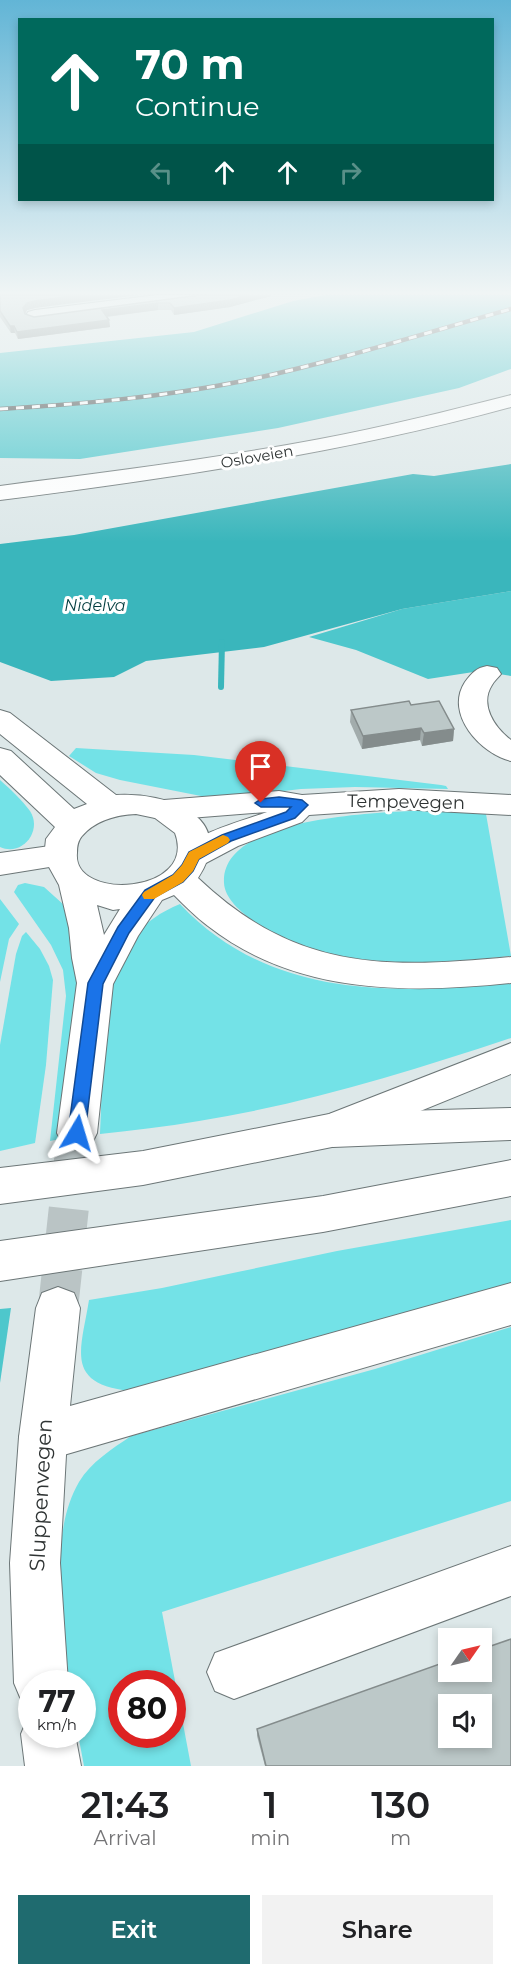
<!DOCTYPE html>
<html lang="en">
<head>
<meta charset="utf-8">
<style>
	body { margin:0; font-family:Montserrat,sans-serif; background:#f2f2f2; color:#202124; height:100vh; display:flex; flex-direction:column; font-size:22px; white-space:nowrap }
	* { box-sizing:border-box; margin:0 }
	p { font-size:20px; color:#757577 }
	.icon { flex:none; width:33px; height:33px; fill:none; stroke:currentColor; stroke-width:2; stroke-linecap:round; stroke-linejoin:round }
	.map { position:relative; height:1766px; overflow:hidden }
	.sheet { display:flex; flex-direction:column; background:#fff; flex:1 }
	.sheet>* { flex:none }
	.top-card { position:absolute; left:18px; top:18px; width:476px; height:183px; border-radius:0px; box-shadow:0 3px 9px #0003; background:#00695c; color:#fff; overflow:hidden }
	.needle { width:39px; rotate:56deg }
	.tools { position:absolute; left:438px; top:1628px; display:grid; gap:12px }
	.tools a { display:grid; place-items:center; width:54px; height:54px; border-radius:0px; background:#fff; box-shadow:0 3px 9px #0003; font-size:30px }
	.speed { position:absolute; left:18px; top:1670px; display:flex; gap:12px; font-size:30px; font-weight:700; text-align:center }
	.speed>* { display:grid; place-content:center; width:78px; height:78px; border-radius:50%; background:#fff; box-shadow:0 3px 9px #0003; line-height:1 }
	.speed small { font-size:15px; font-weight:400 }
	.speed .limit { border:9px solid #d22; background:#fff; color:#111 }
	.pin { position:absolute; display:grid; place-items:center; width:51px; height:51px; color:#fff; margin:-62px -26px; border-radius:50% 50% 50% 0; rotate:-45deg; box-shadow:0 0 6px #0007 }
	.pin .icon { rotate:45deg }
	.me { position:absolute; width:66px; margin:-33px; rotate:7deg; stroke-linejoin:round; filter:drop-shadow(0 0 4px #0008) }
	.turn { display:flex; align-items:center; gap:21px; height:126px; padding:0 18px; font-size:27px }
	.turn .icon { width:78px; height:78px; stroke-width:2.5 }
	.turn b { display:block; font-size:42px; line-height:51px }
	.lanes { display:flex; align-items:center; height:57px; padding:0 18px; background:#0003; justify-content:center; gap:30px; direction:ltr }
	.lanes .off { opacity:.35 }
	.eta { display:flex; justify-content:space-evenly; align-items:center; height:102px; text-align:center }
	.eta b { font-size:36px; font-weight:600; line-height:42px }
	.button { display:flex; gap:12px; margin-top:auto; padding:12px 18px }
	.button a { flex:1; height:69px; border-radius:0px; background:#1f6b6f; color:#fff; font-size:24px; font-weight:600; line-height:69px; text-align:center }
	.button a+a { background:#f2f2f2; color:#202124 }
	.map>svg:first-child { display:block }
	.green { fill:#73e2e7; fill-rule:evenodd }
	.forest { fill:#4ec7cc }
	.water { fill:#3ab6bc }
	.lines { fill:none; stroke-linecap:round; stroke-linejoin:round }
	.stream { stroke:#3ab6bc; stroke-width:6 }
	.highway-tunnel { stroke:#bac4c5; stroke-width:40; stroke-dasharray:40 20; stroke-linecap:butt }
	.minor-casing { stroke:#6c7677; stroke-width:2 }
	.major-casing { stroke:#6c7677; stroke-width:2 }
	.highway-casing { stroke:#6c7677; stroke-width:2 }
	.minor { fill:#fff; fill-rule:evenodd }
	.major { fill:#fff; fill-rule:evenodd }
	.highway { fill:#fff; fill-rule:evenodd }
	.rail-casing { stroke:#454b4b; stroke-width:4.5 }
	.rail { stroke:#fff; stroke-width:3; stroke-dasharray:8; stroke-linecap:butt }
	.wall { fill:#a2acac }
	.shaded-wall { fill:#848c8c }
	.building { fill:#bcc8c8; stroke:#848c8c; stroke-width:1.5; fill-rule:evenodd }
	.route { fill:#1a73e8; stroke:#114b97; stroke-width:1.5 }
	.slow { fill:#f59e0b }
	.labels { text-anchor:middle; stroke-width:6; stroke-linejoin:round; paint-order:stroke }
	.far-street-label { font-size:15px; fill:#2f3434; stroke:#fff }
	.far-water-label { font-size:16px; font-style:italic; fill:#023d3f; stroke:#fff }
	.street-label { font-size:18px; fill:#2f3434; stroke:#fff }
	.near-street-label { font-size:21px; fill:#2f3434; stroke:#fff }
</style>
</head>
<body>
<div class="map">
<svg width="511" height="1766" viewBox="0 0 511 1766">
	<rect width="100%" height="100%" fill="#dde8e9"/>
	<g class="green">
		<polygon points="76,748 194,755 441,785 446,786 448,789 355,787 301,789 223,798 201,796 120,780 96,773 69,756"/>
		<path d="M0 780C10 789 22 800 30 811 43 831 22 857 0 847Z"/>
		<path d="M436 810 486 814 511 956C436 964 352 970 281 937 262 928 225 906 224 883 220 814 390 812 436 810Z"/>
		<polygon points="25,883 44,887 64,905 77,948 77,991 60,1139 50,1141 66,996 63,970 51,945 14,892 18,885"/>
		<polygon points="0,899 19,924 9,939 0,982"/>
		<path d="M180 904C267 997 393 997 511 980V1038C409 1072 305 1104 199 1121 166 1127 133 1130 100 1134 103 1082 100 981 132 939 145 922 161 912 180 904Z"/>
		<polygon points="26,932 40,949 49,966 53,980 46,1065 35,1143 0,1151 0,1045 16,954 22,936"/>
		<path d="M511 1220V1287L131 1391C64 1384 81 1350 89 1300L162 1288 337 1251Z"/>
		<path d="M511 1327V1501L162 1612 191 1766H84L78 1734H82V1683H70C61 1625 48 1535 79 1482 91 1462 112 1449 131 1436L375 1369ZM122 1683H172V1734H122Z"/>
	</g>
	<g class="forest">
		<polygon points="326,295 511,295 511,369 459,388 278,428 80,459 0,458 0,353 194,332 293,301"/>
		<polygon points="511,591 511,676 480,671 428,679 356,650 309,637 402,609"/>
		<polygon points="11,1308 0,1383 0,1309"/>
	</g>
	<polygon class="water" points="511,464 511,591 402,609 264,647 146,661 114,677 51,681 0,662 0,544 74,535 413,474 434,476"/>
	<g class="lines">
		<polyline class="stream" points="221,687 222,642"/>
		<polyline class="highway-tunnel" points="58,1308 77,1133"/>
		<g class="minor-casing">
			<g id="minor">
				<polygon points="157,295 208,295 205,299 199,300 35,322 28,320 26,316 28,312 35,310"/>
				<path d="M487 666 497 668 501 674C498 678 494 681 492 685 479 705 495 728 511 740V761C481 754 444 714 465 682 472 673 476 668 487 666Z"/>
				<path d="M399 789 511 795V815L399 809 309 815 302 822 238 846 204 864 193 867 182 864 177 856C190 834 243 821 267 812L164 820 153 817 148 810 153 803 164 800 279 791 302 795Z"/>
				<polygon points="57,845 68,848 73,856 68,864 0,875 0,853"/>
				<polygon points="43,1413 60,1420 67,1437 60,1563 68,1683 32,1683 32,1706 22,1702 14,1683 10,1563 19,1437 26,1420"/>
				<polygon points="511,1546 511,1596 234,1699 215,1691 207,1672 215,1653"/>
				<polygon points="32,1713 32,1734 75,1734 81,1766 25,1766 21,1734 29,1715"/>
			</g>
		</g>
		<g class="major-casing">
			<polygon id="major" points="511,1108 511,1140 333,1147 319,1142 313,1130 319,1118 333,1113"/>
		</g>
		<g class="highway-casing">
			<g id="highway">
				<path d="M511 395V407C343 453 172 478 0 500V486C107 472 214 459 320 439 385 427 448 411 511 395Z"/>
				<path d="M0 710 10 713 116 795C166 792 239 816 198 878 296 971 384 969 511 957V983C406 994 295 994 208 926 196 917 185 906 174 895L162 900 138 936 113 984 97 1133 91 1145 77 1150 63 1145 57 1133 77 983 72 958 69 928 59 885 44 858 46 839 55 827 0 775V748L11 751 74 809 87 804 0 734ZM136 814 155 818 175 833C198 894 72 902 77 853 77 845 78 841 82 836 96 820 116 815 136 814ZM97 905 113 910 120 909 104 935Z"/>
				<polygon points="511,1043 511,1074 332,1147 143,1185 0,1204 0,1168 143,1151 329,1114"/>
				<polygon points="511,1160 511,1196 323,1232 0,1281 0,1241 323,1196"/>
				<polygon points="511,1283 511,1325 43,1461 26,1454 19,1437 36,1308 42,1293 58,1287 74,1293 80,1308 70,1406"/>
			</g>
		</g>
		<use href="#minor" class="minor"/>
		<use href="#major" class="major"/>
		<use href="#highway" class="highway"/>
		<g class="rail-casing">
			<path id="rail" d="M0 409C82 404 163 397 243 381 334 362 422 334 511 309"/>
		</g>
		<use href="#rail" class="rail"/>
	</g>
	<g class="wall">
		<polygon points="0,295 35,308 27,310 25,314 34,317 200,295 271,295 271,296 230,307 174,315 171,310 158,310 107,317 109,320 110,327 18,339 15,333 11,333 0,317"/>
		<polygon points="351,710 454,729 453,741 422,746 420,740 362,749 350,722"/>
		<polygon points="257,1729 511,1766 265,1766 257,1736"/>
	</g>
	<g class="shaded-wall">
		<polygon points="81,295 139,295 35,308 27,310 24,315 23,308 27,303 34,301"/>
		<polygon points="249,295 271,295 271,296 230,307 174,315 174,308"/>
		<polygon points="158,303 158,310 103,317 102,310"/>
		<polygon points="109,320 110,327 18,339 17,332"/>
		<polygon points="10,326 14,326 15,333 11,333"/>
		<polygon points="421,728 420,740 362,749 363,736"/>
		<polygon points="454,729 453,741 422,746 424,733"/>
	</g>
	<g class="building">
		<polygon points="0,295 81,295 34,301 27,303 23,308 25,314 34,317 200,295 249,295 230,300 174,308 170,303 158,303 102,310 109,320 17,332 14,326 10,326 0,311"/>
		<polygon points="409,701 411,705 439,701 454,729 424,733 421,728 363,736 351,710"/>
		<path d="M511 1639V1766H266L257 1729 448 1661V1671H482V1649ZM448 1704H482V1737H448Z"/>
	</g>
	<linearGradient id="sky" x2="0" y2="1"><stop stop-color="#62b5d6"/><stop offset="0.54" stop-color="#f0f5f5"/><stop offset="1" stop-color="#f0f5f5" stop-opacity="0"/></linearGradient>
	<rect width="511" height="542" fill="url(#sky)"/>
	<polygon class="route" points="279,797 302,800 308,805 295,818 231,841 199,859 193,871 183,882 155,897 129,933 103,984 85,1133 82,1138 77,1140 71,1138 68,1133 88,983 118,927 145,890 173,875 182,865 189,852 222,835 286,812 291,807 261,807 255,803 261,799"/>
	<polygon class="slow" points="223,835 228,837 230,840 228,843 199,859 193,871 183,882 154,899 144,899 142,895 144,892 173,875 182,865 189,852"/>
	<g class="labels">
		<g class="far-street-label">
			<text transform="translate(257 457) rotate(-10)" y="5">Osloveien</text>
		</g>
		<g class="far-water-label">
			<text x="95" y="611">Nidelva</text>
		</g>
		<g class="street-label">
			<text transform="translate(406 802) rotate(1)" y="6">Tempevegen</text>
		</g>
		<g class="near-street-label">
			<text transform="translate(41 1495) rotate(-87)" y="7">Sluppenvegen</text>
		</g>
	</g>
</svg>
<div class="tools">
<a><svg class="needle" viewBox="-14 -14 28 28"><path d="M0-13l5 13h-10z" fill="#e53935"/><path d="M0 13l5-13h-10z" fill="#757577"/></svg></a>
<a><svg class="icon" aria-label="sound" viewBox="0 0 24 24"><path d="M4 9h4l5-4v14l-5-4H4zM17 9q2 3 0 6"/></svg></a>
</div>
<div class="speed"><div>77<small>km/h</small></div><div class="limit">80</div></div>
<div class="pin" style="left:261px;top:803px;background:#d93025"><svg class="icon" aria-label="arrive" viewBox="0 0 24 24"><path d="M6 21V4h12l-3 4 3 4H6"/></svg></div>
<svg class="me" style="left:77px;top:1133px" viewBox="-20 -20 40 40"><path d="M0-17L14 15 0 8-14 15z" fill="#1a73e8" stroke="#fff" stroke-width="4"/></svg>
<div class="top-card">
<div class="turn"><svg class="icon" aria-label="ahead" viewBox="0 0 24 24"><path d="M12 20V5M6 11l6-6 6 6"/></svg><div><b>70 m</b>Continue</div></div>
<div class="lanes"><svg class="icon off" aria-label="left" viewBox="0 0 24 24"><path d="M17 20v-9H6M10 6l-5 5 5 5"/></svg><svg class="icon" aria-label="ahead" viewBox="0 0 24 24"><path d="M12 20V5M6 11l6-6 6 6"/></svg><svg class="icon" aria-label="ahead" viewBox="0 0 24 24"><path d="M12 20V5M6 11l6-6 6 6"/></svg><svg class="icon off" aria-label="right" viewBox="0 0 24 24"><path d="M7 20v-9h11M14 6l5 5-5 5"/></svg></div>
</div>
</div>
<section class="sheet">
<div class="eta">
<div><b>21:43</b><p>Arrival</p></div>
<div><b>1</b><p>min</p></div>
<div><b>130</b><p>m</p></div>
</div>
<div class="button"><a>Exit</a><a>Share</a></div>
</section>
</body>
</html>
